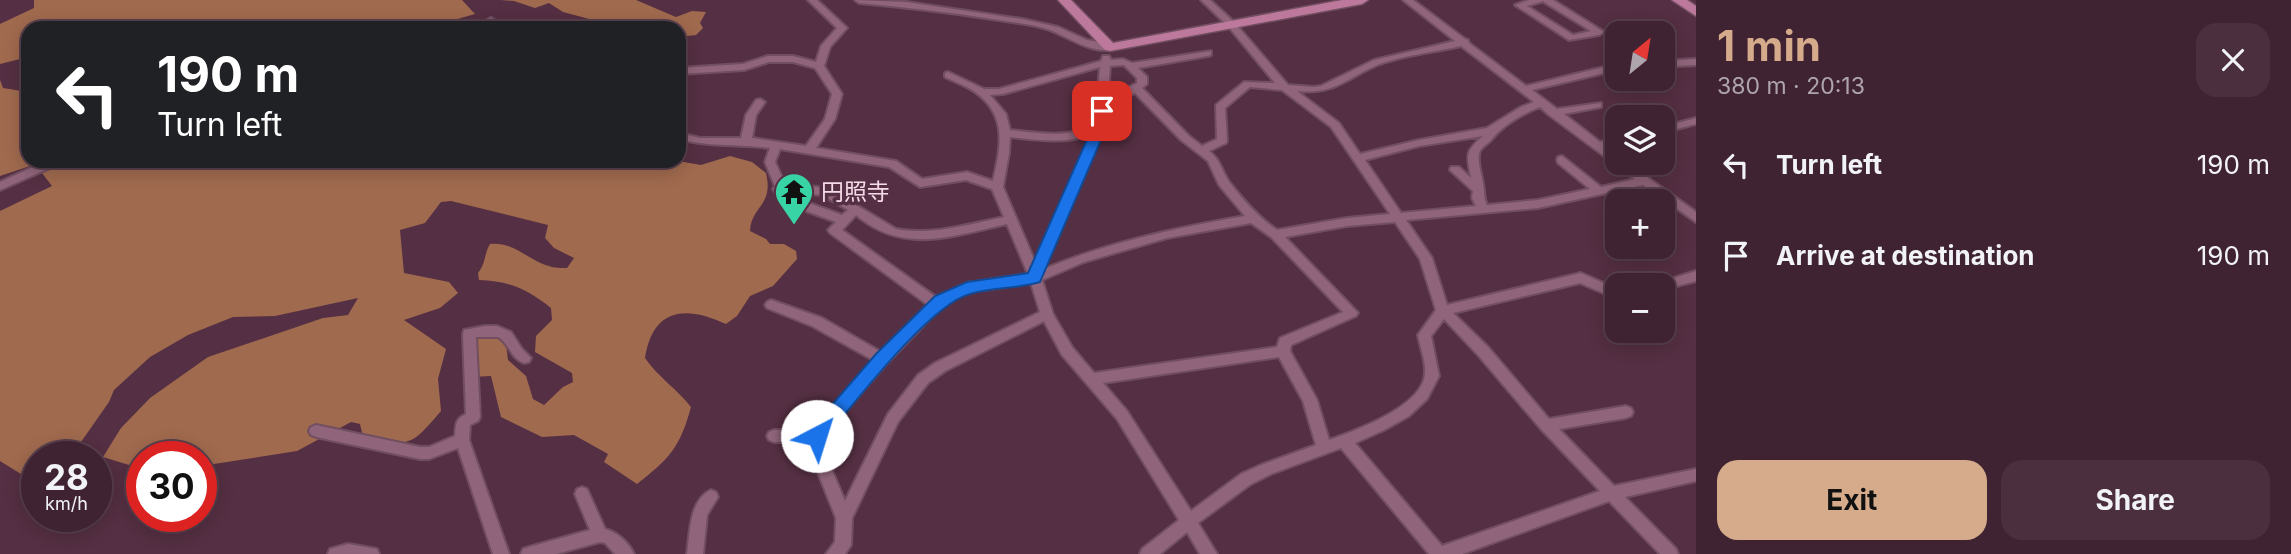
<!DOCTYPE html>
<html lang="en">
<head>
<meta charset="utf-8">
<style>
	body { margin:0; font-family:Inter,"Noto Sans JP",sans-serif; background:#4b2f3e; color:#f1f3f6; height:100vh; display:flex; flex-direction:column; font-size:26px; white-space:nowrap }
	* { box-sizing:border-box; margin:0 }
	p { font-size:23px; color:#aea4ac }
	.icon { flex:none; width:38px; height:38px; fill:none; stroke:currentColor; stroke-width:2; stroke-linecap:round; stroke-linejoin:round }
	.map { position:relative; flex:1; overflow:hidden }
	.drawer { display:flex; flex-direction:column; background:#402332; width:595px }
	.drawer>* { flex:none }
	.guide { position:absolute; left:21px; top:21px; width:665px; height:147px; border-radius:21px; box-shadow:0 4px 18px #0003,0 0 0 2px #59404d; background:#202124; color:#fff; overflow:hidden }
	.needle { width:46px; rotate:30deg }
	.fabs { position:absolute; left:1605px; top:21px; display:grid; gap:14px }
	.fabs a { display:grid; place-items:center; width:70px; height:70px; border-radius:14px; background:#402332; box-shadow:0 4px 18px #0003,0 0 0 2px #59404d; font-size:35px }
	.speed { position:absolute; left:21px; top:441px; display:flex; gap:14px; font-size:35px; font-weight:700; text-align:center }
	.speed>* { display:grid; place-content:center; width:91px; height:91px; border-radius:50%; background:#402332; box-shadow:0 4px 18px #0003,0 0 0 2px #59404d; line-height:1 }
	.speed small { font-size:18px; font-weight:400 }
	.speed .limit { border:10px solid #d22; background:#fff; color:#111 }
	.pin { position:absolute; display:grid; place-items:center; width:60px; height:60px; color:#fff; margin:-30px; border-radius:14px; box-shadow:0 4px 10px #0006 }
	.me { position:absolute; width:77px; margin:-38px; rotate:40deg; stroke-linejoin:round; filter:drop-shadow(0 0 5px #0008) }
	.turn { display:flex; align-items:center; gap:24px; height:147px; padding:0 21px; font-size:32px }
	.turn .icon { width:91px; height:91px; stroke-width:2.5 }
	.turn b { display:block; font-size:49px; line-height:60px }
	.round { display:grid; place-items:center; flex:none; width:74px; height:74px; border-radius:21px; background:#4b2f3e }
	.summary { display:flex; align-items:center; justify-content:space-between; height:119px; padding:0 21px }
	h1 { font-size:42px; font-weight:700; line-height:52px; color:#d6ab8b }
	.button { display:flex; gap:14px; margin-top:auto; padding:14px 21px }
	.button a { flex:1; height:80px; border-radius:21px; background:#d6ab8b; color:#111; font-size:28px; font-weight:700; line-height:80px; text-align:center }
	.button a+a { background:#4b2f3e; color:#f1f3f6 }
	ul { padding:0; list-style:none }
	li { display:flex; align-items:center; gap:21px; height:91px; padding:0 21px }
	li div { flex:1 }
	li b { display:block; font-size:26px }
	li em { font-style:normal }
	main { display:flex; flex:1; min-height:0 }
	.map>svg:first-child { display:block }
	.forest { fill:#a06a4e }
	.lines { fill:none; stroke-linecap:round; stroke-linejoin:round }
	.street-casing { stroke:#724e61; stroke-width:4 }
	.secondary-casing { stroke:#724e61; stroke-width:3 }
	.street { fill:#90657b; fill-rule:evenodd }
	.secondary { fill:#bd799c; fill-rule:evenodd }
	.route { fill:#1a73e8; stroke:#114b97; stroke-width:2 }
	.labels { text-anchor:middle; stroke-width:7; stroke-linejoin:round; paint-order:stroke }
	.poi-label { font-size:23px; fill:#f4dbe7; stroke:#552f43; text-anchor:start }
</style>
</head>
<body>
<main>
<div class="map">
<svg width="1696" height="554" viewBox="0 0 1696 554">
	<rect width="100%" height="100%" fill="#552f43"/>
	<g class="forest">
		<polygon points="34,0 462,0 475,14 447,22 440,28 222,28 150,23 146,28 28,28 28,57 0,64 0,24 34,8"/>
		<polygon points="500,0 636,0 676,17 692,11 706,12 700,23 703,28 696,35 679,37 679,28 628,28 616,22 593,20 563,12 549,3 535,8 514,1"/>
		<polygon points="0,80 3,88 28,92 28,161 45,161 0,176"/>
		<path d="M730 156 752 162 766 173C774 206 751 206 750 231L766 239 770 244H784L796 251 797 259 773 286 750 296 737 316 726 324C685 305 653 308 645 358 658 377 677 389 691 407 680 448 669 459 637 484L604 462 608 454 574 435 542 437 501 417 491 376 472 377 470 335 497 334 506 344 508 360 526 376 533 399 544 405 563 387 573 382 572 373 535 352 536 336 552 320 551 308C527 289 509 281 479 280L478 273C486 263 484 254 490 244 516 242 527 260 549 266 554 268 562 268 567 268L574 258 554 248 545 238 548 225 451 201 441 202 425 223 400 230 404 273 449 282 458 293 440 308 404 320 446 349 438 379 441 411C410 447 410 447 363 437L360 424 351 422 297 451 201 466V457H142V462L129 465 103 457 121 428 150 398 208 357 323 318 348 315 358 298 275 316 233 317 188 335 150 357 114 390 109 402 81 442 64 457H37V475L21 474 0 461V211L52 186 42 173 71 161H536L546 166 552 161H678L701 165Z"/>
	</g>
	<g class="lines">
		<g class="street-casing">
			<g id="street">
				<path d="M808 0H817L847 28 830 47 824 66 842 94 835 119 816 148 896 161 922 179 967 172 993 181C1000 149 1008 119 979 95 970 87 955 82 945 77V73L948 72 984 89H999L1101 61 1103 56H1109L1111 60 1123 59 1132 63 1211 51V55L1208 56 1138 68 1147 77V84L1142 88 1189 136 1202 146 1217 139 1216 105 1244 82 1275 83 1228 26 1201 0H1210L1234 22 1288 85 1314 87 1321 86 1374 60 1455 41 1403 0H1413L1465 39 1468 40 1469 43 1526 86 1617 64V70L1532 90 1557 109 1601 103V107L1564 114 1600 142 1617 138V144L1607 147 1617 155V163H1627L1696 212V222L1643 185 1538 208 1406 220 1432 258 1447 305 1581 273 1617 289V299L1580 283 1453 313 1488 347 1549 419 1626 406 1631 408 1633 412 1631 416 1626 418 1559 429 1614 486 1696 469V481L1625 497 1676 549 1678 554H1660L1609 501 1462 554H1429L1341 448 1271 474 1251 484 1198 523 1217 554H1200L1187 532 1160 554H1140L1142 549 1179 520 1117 419 1062 355 1044 321 945 371 928 383 898 422 852 518 851 545 845 554H826L835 542 836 518 809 450V442H774L769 440 767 436 769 432 774 430H812L873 360 812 326 767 308 765 305 767 302 771 300 822 318 881 352 928 305 830 233 828 230 836 222 798 208 775 192 773 189 775 186 765 162 770 148C739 144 709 147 679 139V133L700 138H741L746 115 756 100 760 99 765 102 756 115 752 138 806 146 825 119 832 94 815 68 793 62H769L744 70 679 74V68L743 64 768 56H793L816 62 821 46 837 28ZM1461 46 1534 102 1521 107 1487 128 1419 140 1360 154 1339 123 1297 91C1336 95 1347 77 1380 64 1405 55 1435 52 1461 46ZM1124 65 1137 78V83L1118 93 1108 94 1110 66ZM1100 67 1095 124C1068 139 1040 133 1010 130L1006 114 990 95 1003 94ZM1250 87 1282 90 1331 127 1390 214 1347 218 1277 230C1258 217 1244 201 1230 183 1222 172 1220 159 1209 151L1226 143 1227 141 1225 108ZM1135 93 1181 140 1208 161 1219 185 1245 216C1176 228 1109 242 1044 269L1105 126 1107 100 1124 98ZM1540 107 1549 115 1635 179 1601 187 1562 156 1558 157 1557 160 1558 163 1590 189 1538 200 1487 205C1483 197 1485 192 1483 184 1482 175 1476 160 1480 151 1482 146 1488 144 1491 140 1503 125 1522 114 1540 107ZM1091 135 1035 262 1003 187 1009 153 1010 137C1038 140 1064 144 1091 135ZM1483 136C1464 153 1467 154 1471 178L1459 167H1451L1450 170 1473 191 1472 198 1476 206 1401 213 1365 160 1419 146ZM780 149 889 167 920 187 966 180 992 189 1004 217C970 224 931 236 896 229L828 188 785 184 775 162ZM791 192 822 195 848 210 842 215 806 202ZM856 215C904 255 952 236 1007 224L1028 274 967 283 936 297 842 230ZM1395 222 1420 259 1436 310 1418 335C1420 347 1426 361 1425 373 1424 406 1355 431 1329 440L1317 400 1290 351 1291 345 1356 316 1358 313 1285 237 1347 226ZM1251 223 1271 237 1343 312 1280 338 1277 347 1094 373 1072 347 1053 314 1042 280 1084 262 1167 238ZM1031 283 1040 312 935 363 918 375 888 414 845 501 823 450 824 436 887 363 945 303 969 292ZM1444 319 1478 355 1541 429 1600 491 1442 546 1355 443 1384 430 1409 416 1427 399 1439 376 1431 336ZM1279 357 1303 401 1316 445 1261 465 1241 474 1191 511 1127 411 1103 383Z"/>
				<path d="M855 0 906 2 1022 19 1058 27 1087 40 1110 44 1115 47C1097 58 1067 36 1050 30 1032 24 1011 22 992 19 948 12 904 7 859 3Z"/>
				<path d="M1529 0H1553L1604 32 1599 35 1569 40 1515 5ZM1544 1V2L1591 31 1573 35 1527 6Z"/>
				<polygon points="491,18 505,28 494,28 486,21"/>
				<polygon points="1696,59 1696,65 1662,67 1662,61"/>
				<polygon points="1696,118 1696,124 1662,133 1662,127"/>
				<polygon points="46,161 60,161 59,164 0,190 0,182"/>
				<polygon points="1696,271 1696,281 1662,290 1662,285 1656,285 1658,283"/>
				<path d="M485 326H497L511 332 522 349 531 358 529 362 524 363C510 358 510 344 498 337H476L480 417 478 421 470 425 469 440 509 554H493L458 448 429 459H420L316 437 311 435 309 431 311 427 316 425 420 447H429L455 436C456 425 455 419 466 414L463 334 464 330Z"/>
				<path d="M582 487 587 489 605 529C617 532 629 543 634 554H615L605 543 600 542 556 554H521L523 549 529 547 590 530 575 494 577 489Z"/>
				<path d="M711 490 716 492 718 497 707 515 703 554H687C690 534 689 500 711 490Z"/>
				<polygon points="348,544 377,549 379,554 328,554 330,549"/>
			</g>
		</g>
		<g class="secondary-casing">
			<g id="secondary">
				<polygon points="1058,0 1071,0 1113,43 1342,0 1368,0 1362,4 1110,51 1105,50"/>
				<polygon points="1672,0 1687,0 1696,6 1696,16"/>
			</g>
		</g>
		<use href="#street" class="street"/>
		<use href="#secondary" class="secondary"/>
	</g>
	<path class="route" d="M1102 107 1108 111 1107 126 1040 282C1017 289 993 287 970 294 929 305 853 405 823 441L817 443 810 441 808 436 810 430 876 354 935 296 967 282 1028 273 1093 126 1095 111Z"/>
	<defs>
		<g id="temple-pin" transform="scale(2.0125)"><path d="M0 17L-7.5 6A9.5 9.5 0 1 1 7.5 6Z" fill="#39d4a5" stroke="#552f43"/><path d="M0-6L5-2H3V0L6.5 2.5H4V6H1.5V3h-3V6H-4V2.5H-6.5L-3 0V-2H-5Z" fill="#111"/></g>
	</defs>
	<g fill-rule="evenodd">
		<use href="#temple-pin" x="794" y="192"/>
	</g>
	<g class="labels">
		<g class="poi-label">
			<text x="821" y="200">円照寺</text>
		</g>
	</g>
</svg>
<div class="fabs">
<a><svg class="needle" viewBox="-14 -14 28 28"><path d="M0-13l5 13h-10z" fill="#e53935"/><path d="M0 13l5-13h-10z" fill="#aea4ac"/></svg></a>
<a><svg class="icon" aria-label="layers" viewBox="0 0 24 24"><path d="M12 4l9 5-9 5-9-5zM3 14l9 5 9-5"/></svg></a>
<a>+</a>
<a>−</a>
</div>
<div class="speed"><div>28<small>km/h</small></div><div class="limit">30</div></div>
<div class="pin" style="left:1102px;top:111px;background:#d93025"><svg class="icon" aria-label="arrive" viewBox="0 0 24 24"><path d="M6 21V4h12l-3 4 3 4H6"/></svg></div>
<svg class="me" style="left:817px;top:436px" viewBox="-20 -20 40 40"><circle r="19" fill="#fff"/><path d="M0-13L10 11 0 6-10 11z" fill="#1a73e8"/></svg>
<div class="guide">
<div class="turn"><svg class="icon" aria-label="left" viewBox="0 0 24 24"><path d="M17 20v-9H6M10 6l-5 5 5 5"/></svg><div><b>190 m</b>Turn left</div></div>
</div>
</div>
<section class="drawer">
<div class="summary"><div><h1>1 min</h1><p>380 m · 20:13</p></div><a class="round"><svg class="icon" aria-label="close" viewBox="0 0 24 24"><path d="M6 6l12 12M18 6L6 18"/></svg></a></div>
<ul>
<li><svg class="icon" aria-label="left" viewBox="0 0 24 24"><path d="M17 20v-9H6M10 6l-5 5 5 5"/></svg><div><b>Turn left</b></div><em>190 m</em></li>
<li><svg class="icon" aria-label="arrive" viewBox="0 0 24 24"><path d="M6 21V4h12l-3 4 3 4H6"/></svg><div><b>Arrive at destination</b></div><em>190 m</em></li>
</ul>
<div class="button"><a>Exit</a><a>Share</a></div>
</section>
</main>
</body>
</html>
